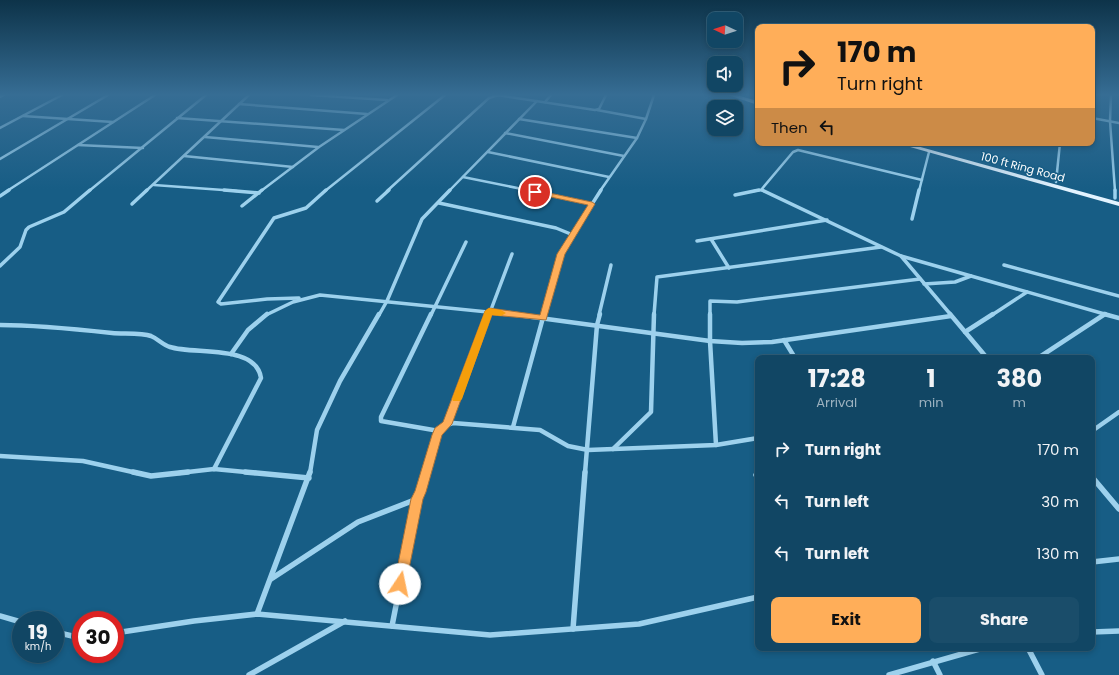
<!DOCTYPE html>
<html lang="en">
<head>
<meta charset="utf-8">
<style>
	body { margin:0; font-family:Poppins,sans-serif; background:#1a4d6a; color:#f1f3f6; height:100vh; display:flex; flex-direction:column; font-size:15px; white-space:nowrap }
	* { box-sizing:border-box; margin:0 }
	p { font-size:13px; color:#9cb1bf }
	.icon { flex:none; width:22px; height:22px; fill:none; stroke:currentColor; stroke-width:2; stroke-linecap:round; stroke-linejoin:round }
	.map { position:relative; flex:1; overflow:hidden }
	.drawer { position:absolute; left:755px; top:355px; width:340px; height:296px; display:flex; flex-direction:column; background:#114664; border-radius:8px; box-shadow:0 2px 6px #0003,0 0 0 1px #305e78 }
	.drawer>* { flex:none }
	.guide { position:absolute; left:755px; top:24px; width:340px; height:122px; border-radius:8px; box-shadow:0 2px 6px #0003,0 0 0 1px #305e78; background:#ffae59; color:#111; overflow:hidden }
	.needle { width:26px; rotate:274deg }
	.fabs { position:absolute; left:707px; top:12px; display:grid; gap:8px }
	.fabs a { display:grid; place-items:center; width:36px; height:36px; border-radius:8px; background:#114664; box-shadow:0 2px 6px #0003,0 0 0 1px #305e78; font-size:20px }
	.speed { position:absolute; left:12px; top:611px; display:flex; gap:8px; font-size:20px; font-weight:700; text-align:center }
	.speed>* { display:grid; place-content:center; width:52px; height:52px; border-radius:50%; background:#114664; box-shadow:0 2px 6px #0003,0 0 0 1px #305e78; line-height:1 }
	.speed small { font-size:10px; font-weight:400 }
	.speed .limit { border:6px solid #d22; background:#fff; color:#111 }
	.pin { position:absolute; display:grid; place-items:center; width:34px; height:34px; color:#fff; margin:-17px; border:2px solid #fff; border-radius:50%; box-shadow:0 1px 4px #0007 }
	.me { position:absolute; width:44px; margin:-22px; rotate:11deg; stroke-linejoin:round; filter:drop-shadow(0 0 3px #0008) }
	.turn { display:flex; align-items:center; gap:14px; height:84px; padding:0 16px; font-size:18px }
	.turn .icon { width:52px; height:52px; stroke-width:2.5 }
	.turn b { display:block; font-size:28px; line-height:34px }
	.then { display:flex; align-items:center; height:38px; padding:0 16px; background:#0003; gap:8px; font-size:15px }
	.eta { display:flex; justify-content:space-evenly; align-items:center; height:68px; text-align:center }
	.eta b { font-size:24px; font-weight:700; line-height:28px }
	.cta { display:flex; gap:8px; margin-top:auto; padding:8px 16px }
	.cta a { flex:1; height:46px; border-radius:8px; background:#ffae59; color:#111; font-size:16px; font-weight:700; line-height:46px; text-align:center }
	.cta a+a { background:#1a4d6a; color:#f1f3f6 }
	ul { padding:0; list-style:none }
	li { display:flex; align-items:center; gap:12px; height:52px; padding:0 16px }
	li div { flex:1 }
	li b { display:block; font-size:15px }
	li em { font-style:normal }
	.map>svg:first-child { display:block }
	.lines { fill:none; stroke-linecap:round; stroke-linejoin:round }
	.minor-far3 { stroke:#9dd1ed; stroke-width:2.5 }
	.minor-far2 { stroke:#9dd1ed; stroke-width:3.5 }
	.minor-far1 { stroke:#9dd1ed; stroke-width:4.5 }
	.minor { stroke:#9dd1ed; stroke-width:5.5 }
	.primary { fill:#e3f3ff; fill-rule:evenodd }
	.route { fill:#ffae59; stroke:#a6713a }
	.slow { fill:#f59e0b }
	.labels { text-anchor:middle; stroke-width:3; stroke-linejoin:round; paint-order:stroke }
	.far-street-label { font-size:11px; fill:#fff; stroke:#175d85 }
</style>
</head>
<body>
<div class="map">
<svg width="1119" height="675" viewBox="0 0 1119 675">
	<rect width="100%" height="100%" fill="#175d85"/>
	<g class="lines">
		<g class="minor-far3">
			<polyline points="311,95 387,100"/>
			<polyline points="497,95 595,110 599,109 606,95"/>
			<polyline points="1111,95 1110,121 1115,191"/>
			<polyline points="0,97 4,95"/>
			<polyline points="545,102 551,95"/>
			<polyline points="239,104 367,114"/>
			<polyline points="597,110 646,119"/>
			<polyline points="23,116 113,122"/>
			<polyline points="177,118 344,130"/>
			<polyline points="1092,118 1119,123"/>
			<polyline points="519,119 637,138"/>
			<polyline points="0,128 62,95"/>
			<polyline points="505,133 624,156"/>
			<polyline points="205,137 318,147"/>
			<polyline points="78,145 143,148"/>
			<polyline points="926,145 928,143"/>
			<polyline points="488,152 609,177"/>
			<polyline points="184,156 293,167"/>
			<polyline points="0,159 108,95"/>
			<polyline points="463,177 532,191"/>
			<polyline points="1056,182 1060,143"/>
			<polyline points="154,185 237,191"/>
			<polyline points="761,190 764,191"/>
			<polyline points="7,191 155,95"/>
			<polyline points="89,191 206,95"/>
			<polyline points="146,191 249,95"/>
			<polyline points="261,191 319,147 397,95"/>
			<polyline points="325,191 445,95"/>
			<polyline points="387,191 489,98 498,95"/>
			<polyline points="449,191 537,101"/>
			<polyline points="600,191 637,138 646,119 654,95"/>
			<polyline points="754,191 761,190 793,152 798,150 922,180"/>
			<polyline points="919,191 929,152"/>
		</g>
		<g class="minor-far2">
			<polyline points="224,190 259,193"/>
			<polyline points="527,190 592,204"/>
			<polyline points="762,190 901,256 1108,315"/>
			<polyline points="1115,190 1115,198"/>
			<polyline points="735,195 759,190"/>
			<polyline points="0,196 9,190"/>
			<polyline points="377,201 389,190"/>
			<polyline points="439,203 556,228 573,235"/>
			<polyline points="132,204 147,190"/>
			<polyline points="242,206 262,190"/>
			<polyline points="912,219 919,190"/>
			<polyline points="711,239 729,268"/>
			<polyline points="697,241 827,220"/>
			<polyline points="901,256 951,315"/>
			<polyline points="1004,265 1119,296"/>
			<polyline points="0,266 20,247 26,230 29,227 64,212 90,190"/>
			<polyline points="924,284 955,282 971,276"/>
			<polyline points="299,298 267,299 221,304 218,302 274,218 306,208 326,190"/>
			<polyline points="266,315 293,302 320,295 517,315"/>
			<polyline points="379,315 387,301 422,219 450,190"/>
			<polyline points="431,315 466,242"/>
			<polyline points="489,315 512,254"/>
			<polyline points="543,315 558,261 564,248 601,190"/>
			<polyline points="599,315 611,265"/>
			<polyline points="654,315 657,277 881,247"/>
			<polyline points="710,315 710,301 737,302 920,279"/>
			<polyline points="992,315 1027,292"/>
		</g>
		<g class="minor-far1">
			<polyline points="431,314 381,417 381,421 439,431"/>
			<polyline points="510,314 710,341 742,343 772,342 951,316"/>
			<polyline points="710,314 710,341 716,445"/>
			<polyline points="950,314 987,358"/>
			<polyline points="1104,314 1119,318"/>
			<path d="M0 325C37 325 75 329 112 333 123 334 142 333 151 336 158 339 163 345 170 347 194 355 256 344 261 378L214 469"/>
			<polyline points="965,332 993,314"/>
			<polyline points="784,340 795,358"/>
			<polyline points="231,354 248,330 267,314"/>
			<polyline points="1038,358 1105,314"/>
			<polyline points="447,424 489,314"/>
			<polyline points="513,427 544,314"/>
			<polyline points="1092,431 1119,412"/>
			<polyline points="613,449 651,412 654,314"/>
			<polyline points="0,456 83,461 137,473"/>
			<polyline points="179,473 214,469 256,473"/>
			<polyline points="310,473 317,430 340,381 379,314"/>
			<path d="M426 473C431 456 433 427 453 423L540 430 568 446 588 450 716 445 758 438"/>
			<polyline points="585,473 597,325 600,314"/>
		</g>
		<g class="minor">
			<polyline points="133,472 151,476 188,472"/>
			<polyline points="245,472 309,478"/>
			<polyline points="756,475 758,478"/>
			<polyline points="1092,477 1119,509"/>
			<polyline points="1092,562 1119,559"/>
			<polyline points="271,579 358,522 417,499 426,472"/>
			<polyline points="257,614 310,472"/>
			<polyline points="0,616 21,622"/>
			<polyline points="392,626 417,499"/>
			<polyline points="573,629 585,472"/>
			<polyline points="55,632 81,638"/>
			<polyline points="1092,632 1119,631"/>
			<polyline points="115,633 194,621 257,614 490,635 639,624 758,597"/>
			<polyline points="1028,648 1042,675"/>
			<polyline points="933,661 940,675"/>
			<polyline points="249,675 345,621"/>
			<polyline points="889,675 983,648"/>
		</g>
		<g class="primary">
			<polygon points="728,95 736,95 758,101 758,105"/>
			<polygon points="896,143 906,143 1119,202 1119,206"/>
		</g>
	</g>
	<linearGradient id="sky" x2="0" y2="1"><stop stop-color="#0d3349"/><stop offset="0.5" stop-color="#366d94"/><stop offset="1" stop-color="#366d94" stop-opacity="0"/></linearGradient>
	<rect width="1119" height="189" fill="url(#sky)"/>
	<polygon class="route" points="535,190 592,202 595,204 565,254 546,320 492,315 452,424 442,435 426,492 423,499 406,584 405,588 400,590 395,588 394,584 411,499 415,491 432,435 435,428 443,422 485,311 489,308 540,315 557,254 588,205 532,193 531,192"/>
	<polygon class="slow" points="489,308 501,310 506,313 501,316 492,315 462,399 460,401 453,401 452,399 485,311"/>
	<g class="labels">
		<g class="far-street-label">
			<text transform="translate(1023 167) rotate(15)" y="4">100 ft Ring Road</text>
		</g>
	</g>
</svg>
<div class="fabs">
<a><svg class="needle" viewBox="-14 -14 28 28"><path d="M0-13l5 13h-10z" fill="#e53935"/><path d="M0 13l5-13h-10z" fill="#9cb1bf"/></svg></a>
<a><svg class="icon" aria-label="sound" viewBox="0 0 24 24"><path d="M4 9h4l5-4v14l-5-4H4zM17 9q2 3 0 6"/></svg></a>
<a><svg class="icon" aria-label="layers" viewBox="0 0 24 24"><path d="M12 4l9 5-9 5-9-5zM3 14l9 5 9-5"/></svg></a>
</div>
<div class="speed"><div>19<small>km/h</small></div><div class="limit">30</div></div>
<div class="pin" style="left:535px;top:192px;background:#d93025"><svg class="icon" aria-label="arrive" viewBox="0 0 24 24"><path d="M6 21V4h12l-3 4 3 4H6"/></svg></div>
<svg class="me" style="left:400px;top:584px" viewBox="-20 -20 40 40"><circle r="19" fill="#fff"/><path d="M0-13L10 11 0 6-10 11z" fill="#ffae59"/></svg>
<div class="guide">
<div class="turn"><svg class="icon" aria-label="right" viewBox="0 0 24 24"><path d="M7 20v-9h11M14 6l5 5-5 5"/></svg><div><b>170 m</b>Turn right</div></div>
<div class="then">Then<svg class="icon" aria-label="left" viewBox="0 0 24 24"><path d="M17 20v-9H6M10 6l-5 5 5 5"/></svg></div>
</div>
<section class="drawer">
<div class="eta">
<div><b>17:28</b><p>Arrival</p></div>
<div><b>1</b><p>min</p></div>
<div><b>380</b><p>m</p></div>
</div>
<ul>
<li><svg class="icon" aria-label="right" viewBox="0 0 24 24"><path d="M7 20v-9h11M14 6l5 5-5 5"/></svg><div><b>Turn right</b></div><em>170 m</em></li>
<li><svg class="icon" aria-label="left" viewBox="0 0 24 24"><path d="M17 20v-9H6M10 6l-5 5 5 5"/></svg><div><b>Turn left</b></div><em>30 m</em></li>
<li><svg class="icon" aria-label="left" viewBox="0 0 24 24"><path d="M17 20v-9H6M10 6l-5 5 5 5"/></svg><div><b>Turn left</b></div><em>130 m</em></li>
</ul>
<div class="cta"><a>Exit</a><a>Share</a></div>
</section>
</div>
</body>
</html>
